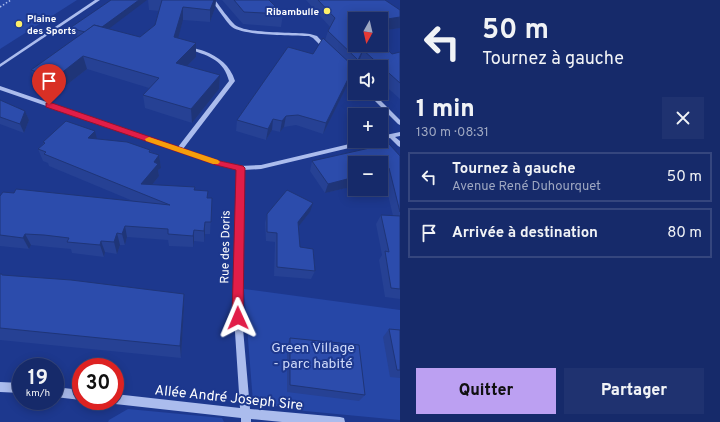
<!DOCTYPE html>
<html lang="fr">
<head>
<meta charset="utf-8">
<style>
	body { margin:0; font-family:Overpass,sans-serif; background:#1f3270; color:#f1f3f6; height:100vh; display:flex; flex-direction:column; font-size:15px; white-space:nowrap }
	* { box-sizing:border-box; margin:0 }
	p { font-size:13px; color:#9ea7c1 }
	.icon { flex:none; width:22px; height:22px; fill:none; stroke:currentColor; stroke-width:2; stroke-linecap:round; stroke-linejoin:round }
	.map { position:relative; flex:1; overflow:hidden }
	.details { display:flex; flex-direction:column; background:#162a6a; width:320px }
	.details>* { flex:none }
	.hud { background:#162a6a; color:#f1f3f6; overflow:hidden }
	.needle { width:26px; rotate:188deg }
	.tools { position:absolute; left:348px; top:12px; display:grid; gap:8px }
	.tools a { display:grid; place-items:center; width:40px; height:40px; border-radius:0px; background:#162a6a; box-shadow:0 2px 10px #0003,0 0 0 1px #35467e; font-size:20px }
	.speed { position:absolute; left:12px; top:358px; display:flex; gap:8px; font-size:20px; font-weight:700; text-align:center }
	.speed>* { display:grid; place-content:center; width:52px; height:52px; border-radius:50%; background:#162a6a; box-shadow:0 2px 10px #0003,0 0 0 1px #35467e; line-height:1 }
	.speed small { font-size:10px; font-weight:400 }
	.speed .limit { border:6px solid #d22; background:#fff; color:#111 }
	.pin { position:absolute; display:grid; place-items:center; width:34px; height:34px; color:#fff; margin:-41px -17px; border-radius:50% 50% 50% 0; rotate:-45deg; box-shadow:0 0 4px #0007 }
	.pin .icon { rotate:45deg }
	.me { position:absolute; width:44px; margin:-22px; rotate:359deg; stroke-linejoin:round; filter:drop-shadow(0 0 3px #0008) }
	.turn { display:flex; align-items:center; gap:14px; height:84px; padding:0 16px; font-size:18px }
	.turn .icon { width:52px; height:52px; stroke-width:2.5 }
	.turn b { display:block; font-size:28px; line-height:34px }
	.round { display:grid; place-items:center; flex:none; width:42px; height:42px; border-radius:0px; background:#1f3270 }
	.head { display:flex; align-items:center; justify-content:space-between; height:68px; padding:0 16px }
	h1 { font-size:24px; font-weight:800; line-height:30px }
	.action { display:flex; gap:8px; margin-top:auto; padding:8px 16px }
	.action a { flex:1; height:46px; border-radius:0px; background:#bca0f2; color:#111; font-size:16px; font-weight:800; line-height:46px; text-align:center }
	.action a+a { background:#1f3270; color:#f1f3f6 }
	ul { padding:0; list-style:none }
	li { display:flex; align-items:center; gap:12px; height:50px; margin:0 8px 6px; padding:0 8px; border:2px solid #35467e; border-radius:0px }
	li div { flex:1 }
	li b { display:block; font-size:15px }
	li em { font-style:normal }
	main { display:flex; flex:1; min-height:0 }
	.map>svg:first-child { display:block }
	.green { fill:#2647a7 }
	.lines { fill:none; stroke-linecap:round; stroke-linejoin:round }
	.path { stroke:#abbced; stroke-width:1.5; stroke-dasharray:1.5 2; stroke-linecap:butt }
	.minor { fill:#abbced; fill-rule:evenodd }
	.wall { fill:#264194 }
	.shaded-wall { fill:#1f3578 }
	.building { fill:#2c4cac; stroke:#1f3578 }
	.route { fill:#e11d48; stroke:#92132f }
	.slow { fill:#f59e0b }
	.poi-dot { fill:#fdef69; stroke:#1d388e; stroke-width:1.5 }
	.labels { text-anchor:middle; stroke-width:4; stroke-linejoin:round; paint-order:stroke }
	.far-poi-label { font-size:10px; font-weight:bold; fill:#fff; stroke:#1d388e; text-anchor:end }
	.street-label { font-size:12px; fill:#fff; stroke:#1d388e }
	.near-park-label { font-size:14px; fill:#d0dbfa; stroke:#1d388e }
	.near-street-label { font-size:14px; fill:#fff; stroke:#1d388e }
</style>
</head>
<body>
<main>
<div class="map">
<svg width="400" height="422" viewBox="0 0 400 422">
	<rect width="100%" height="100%" fill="#1d388e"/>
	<g class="green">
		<polygon points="0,0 77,0 0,49"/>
		<polygon points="244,289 400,310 400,420 305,411 253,402"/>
		<polygon points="128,409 222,418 224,422 108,422 109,420"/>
	</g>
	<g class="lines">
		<polyline class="path" points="0,7 11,0"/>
		<g class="minor">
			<polygon points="95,0 100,0 0,67 0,64"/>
			<path d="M211 0H215C221 8 228 18 235 25 247 34 294 32 310 34L317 36 328 48 324 49 313 38 309 36C293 35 244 36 232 27 227 23 216 6 211 0Z"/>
			<path d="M191 48C196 48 200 50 204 51 219 57 230 65 235 81L183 149 220 161 240 166 261 165 362 141H373L370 143 261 169 243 170 242 317 250 409 340 417 344 418 345 422H282L251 419V422H241V418L115 404 111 401H115V394L240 408 234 317 237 169 217 165 177 151 0 90V86L178 147 229 81C224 61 210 56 191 50Z"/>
			<polygon points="344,67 348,67 355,74 355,79 344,69"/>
			<polygon points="367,93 373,93 400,120 400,125 398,124"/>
			<polygon points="400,132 400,136 395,137 400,141 400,147 398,146 390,138 381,140 381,136"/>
			<polygon points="0,382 21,383 21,393 0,392"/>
			<polygon points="55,387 81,390 81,400 55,397"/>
		</g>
	</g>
	<g class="wall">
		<polygon points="148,0 216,0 215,8 210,22 183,20 178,38 196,57 187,66 220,75 219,89 192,123 145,108 143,95 149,88 87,69 59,91 36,84 31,70 79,36 71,34 70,28 109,29 140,37 155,25 159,11 149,10"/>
		<polygon points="222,0 269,0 283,14 281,27 243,24"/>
		<polygon points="306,0 385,0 400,10 400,28 381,31 381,19 355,45 392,54 400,52 400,99 381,82 381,67 365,67 359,62 356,67 355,67 354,71 353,70 351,78 323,134 296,125 284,127 280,132 272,130 266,140 236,131 237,120 313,54 325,40 328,31 330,27"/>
		<polygon points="0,100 25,111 29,120 24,133 0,124"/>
		<polygon points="381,135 400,156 400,299 385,297 379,260 382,255 376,224 381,215 393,216 384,178 381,179 381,163 355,163 355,186 325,193 310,171 312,161 377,146 376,144 378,141 381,141"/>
		<polygon points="97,139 150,150 151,152 159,155 161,168 158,170 159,176 152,185 195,190 208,198 212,198 210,234 205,234 204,242 194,241 193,247 169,246 168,240 127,237 125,245 120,245 117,254 105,252 104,257 72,253 71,249 49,247 31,245 29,249 0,246 0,196 14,193 133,201 49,166 48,163 43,161 38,149 43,144 43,142"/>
		<polygon points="310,212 298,227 300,247 315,271 311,279 274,276 275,242 266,241 265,223 267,214"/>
		<polygon points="0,274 4,275 184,294 184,307 181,358 0,340"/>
		<polygon points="389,329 400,330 400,378 390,377 383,337"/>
		<polygon points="290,338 365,395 359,401 287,392 287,346"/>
	</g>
	<g class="shaded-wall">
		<polygon points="139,0 147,0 94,40 92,34"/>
		<polygon points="214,0 216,0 215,8 210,22 210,10"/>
		<polygon points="183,7 183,20 175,50 174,37"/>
		<polygon points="400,17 400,28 381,31 381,20"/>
		<polygon points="196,43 196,57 177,76 176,63"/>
		<polygon points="363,50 359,62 356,67 358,60"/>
		<polygon points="83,56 87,69 59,91 55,78"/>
		<polygon points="354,67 351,78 323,134 326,123"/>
		<polygon points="220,75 219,89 192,123 191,109"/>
		<polygon points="25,111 29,120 24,133 20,124"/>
		<polygon points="286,116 284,127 280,132 282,121"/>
		<polygon points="273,119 272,130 266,140 268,129"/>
		<polygon points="95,131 98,143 88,138"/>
		<polygon points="159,155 161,168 158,170 159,176 144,195 141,184 154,162"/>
		<polygon points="389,168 384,178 381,179 381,170"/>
		<polygon points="355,177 355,186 325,193 328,184"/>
		<polygon points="313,203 310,212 295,231 298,222"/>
		<polygon points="205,222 205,234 204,242 204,231"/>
		<polygon points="125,226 127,237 125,245 122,234"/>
		<polygon points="194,230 194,241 193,247 193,236"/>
		<polygon points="117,233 120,245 117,254 114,242"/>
		<polygon points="25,234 31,245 29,249 23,238"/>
		<polygon points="101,241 105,252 104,257 100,245"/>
		<polygon points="184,294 184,307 181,358 180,346"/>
	</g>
	<g class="building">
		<polygon points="111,0 139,0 102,27 94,25 85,32 70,28"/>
		<polygon points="162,0 214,0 210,10 183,7 174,37 196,43 176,63 220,75 191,109 143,95 159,78 83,56 55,78 31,70 94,25 140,37 155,25"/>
		<polygon points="234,0 269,0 283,14 244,12"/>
		<polygon points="318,0 385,0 400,10 400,17 381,20 381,19 355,19 355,45 381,45 381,44 392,54 400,52 400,83 363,50 358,60 328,31 335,18"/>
		<polygon points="323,38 354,67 326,123 298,115 286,116 282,121 273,119 268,129 237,120 288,47 313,54"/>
		<polygon points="0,100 25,111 20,124 0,117"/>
		<polygon points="66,121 95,131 88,138 127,142 150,150 149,152 159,155 154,162 158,164 141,184 195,187 194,190 208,191 207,198 212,198 211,222 205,222 204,231 194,230 193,236 168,234 168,229 125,226 122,234 117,233 114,242 101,241 100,245 67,242 69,238 44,235 25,234 23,238 0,235 0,196 3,192 14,193 16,189 170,205 44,154 46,152 38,149 45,143 43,142"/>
		<polygon points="381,135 400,156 400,212 389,168 381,170 381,163 355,163 355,177 328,184 312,161 383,145"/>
		<polygon points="287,190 313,203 298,222 300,247 313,249 315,271 277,267 277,233 267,232 267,214"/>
		<polygon points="381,215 400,216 400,289 391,288 385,251 389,252"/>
		<polygon points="0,274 2,274 2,275 71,280 184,294 180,346 0,328"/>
		<polygon points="389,329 400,330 400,370 397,370"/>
		<polygon points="290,338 359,345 365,395 290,385"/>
	</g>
	<polygon class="route" points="46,103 52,103 220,161 243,166 245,168 243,318 242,321 238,323 234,321 232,318 236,170 216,165 46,107"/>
	<polygon class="slow" points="149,137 218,160 220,162 218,164 213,164 146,141 145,139"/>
	<g class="poi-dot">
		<circle cx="327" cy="11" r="4"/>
		<circle cx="19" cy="24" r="4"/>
	</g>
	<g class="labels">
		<g class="far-poi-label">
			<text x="319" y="15">Ribambulle</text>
			<text x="27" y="22" text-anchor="start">Plaine<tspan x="27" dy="12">des Sports</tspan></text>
		</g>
		<g class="street-label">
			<text transform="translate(225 247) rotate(-89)" y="4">Rue des Doris</text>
		</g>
		<g class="near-park-label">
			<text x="313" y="352">Green Village<tspan x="313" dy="16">- parc habité</tspan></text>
		</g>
		<g class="near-street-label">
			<text transform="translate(229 397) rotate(6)" y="5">Allée André Joseph Sire</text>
		</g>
	</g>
</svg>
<div class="tools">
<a><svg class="needle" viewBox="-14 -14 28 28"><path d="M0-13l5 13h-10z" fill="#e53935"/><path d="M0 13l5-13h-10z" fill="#9ea7c1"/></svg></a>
<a><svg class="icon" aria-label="sound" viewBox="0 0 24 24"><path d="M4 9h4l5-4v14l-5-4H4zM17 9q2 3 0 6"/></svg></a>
<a>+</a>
<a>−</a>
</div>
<div class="speed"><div>19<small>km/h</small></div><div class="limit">30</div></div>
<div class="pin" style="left:49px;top:105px;background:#d93025"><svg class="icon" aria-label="arrive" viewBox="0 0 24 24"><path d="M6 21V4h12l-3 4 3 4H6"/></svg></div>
<svg class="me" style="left:238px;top:318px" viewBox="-20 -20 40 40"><path d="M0-17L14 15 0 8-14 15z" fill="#e11d48" stroke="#fff" stroke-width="4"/></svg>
</div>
<section class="details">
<div class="hud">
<div class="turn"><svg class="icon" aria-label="left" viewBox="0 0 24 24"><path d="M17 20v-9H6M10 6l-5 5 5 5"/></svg><div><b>50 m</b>Tournez à gauche</div></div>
</div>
<div class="head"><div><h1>1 min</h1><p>130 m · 08:31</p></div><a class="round"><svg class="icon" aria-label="close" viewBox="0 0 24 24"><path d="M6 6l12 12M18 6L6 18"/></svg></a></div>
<ul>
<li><svg class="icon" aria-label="left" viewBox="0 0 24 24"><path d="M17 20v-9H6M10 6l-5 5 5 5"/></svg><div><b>Tournez à gauche</b><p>Avenue René Duhourquet</p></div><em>50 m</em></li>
<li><svg class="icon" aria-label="arrive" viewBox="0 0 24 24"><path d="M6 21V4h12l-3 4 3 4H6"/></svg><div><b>Arrivée à destination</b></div><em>80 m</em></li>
</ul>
<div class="action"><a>Quitter</a><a>Partager</a></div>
</section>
</main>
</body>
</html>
